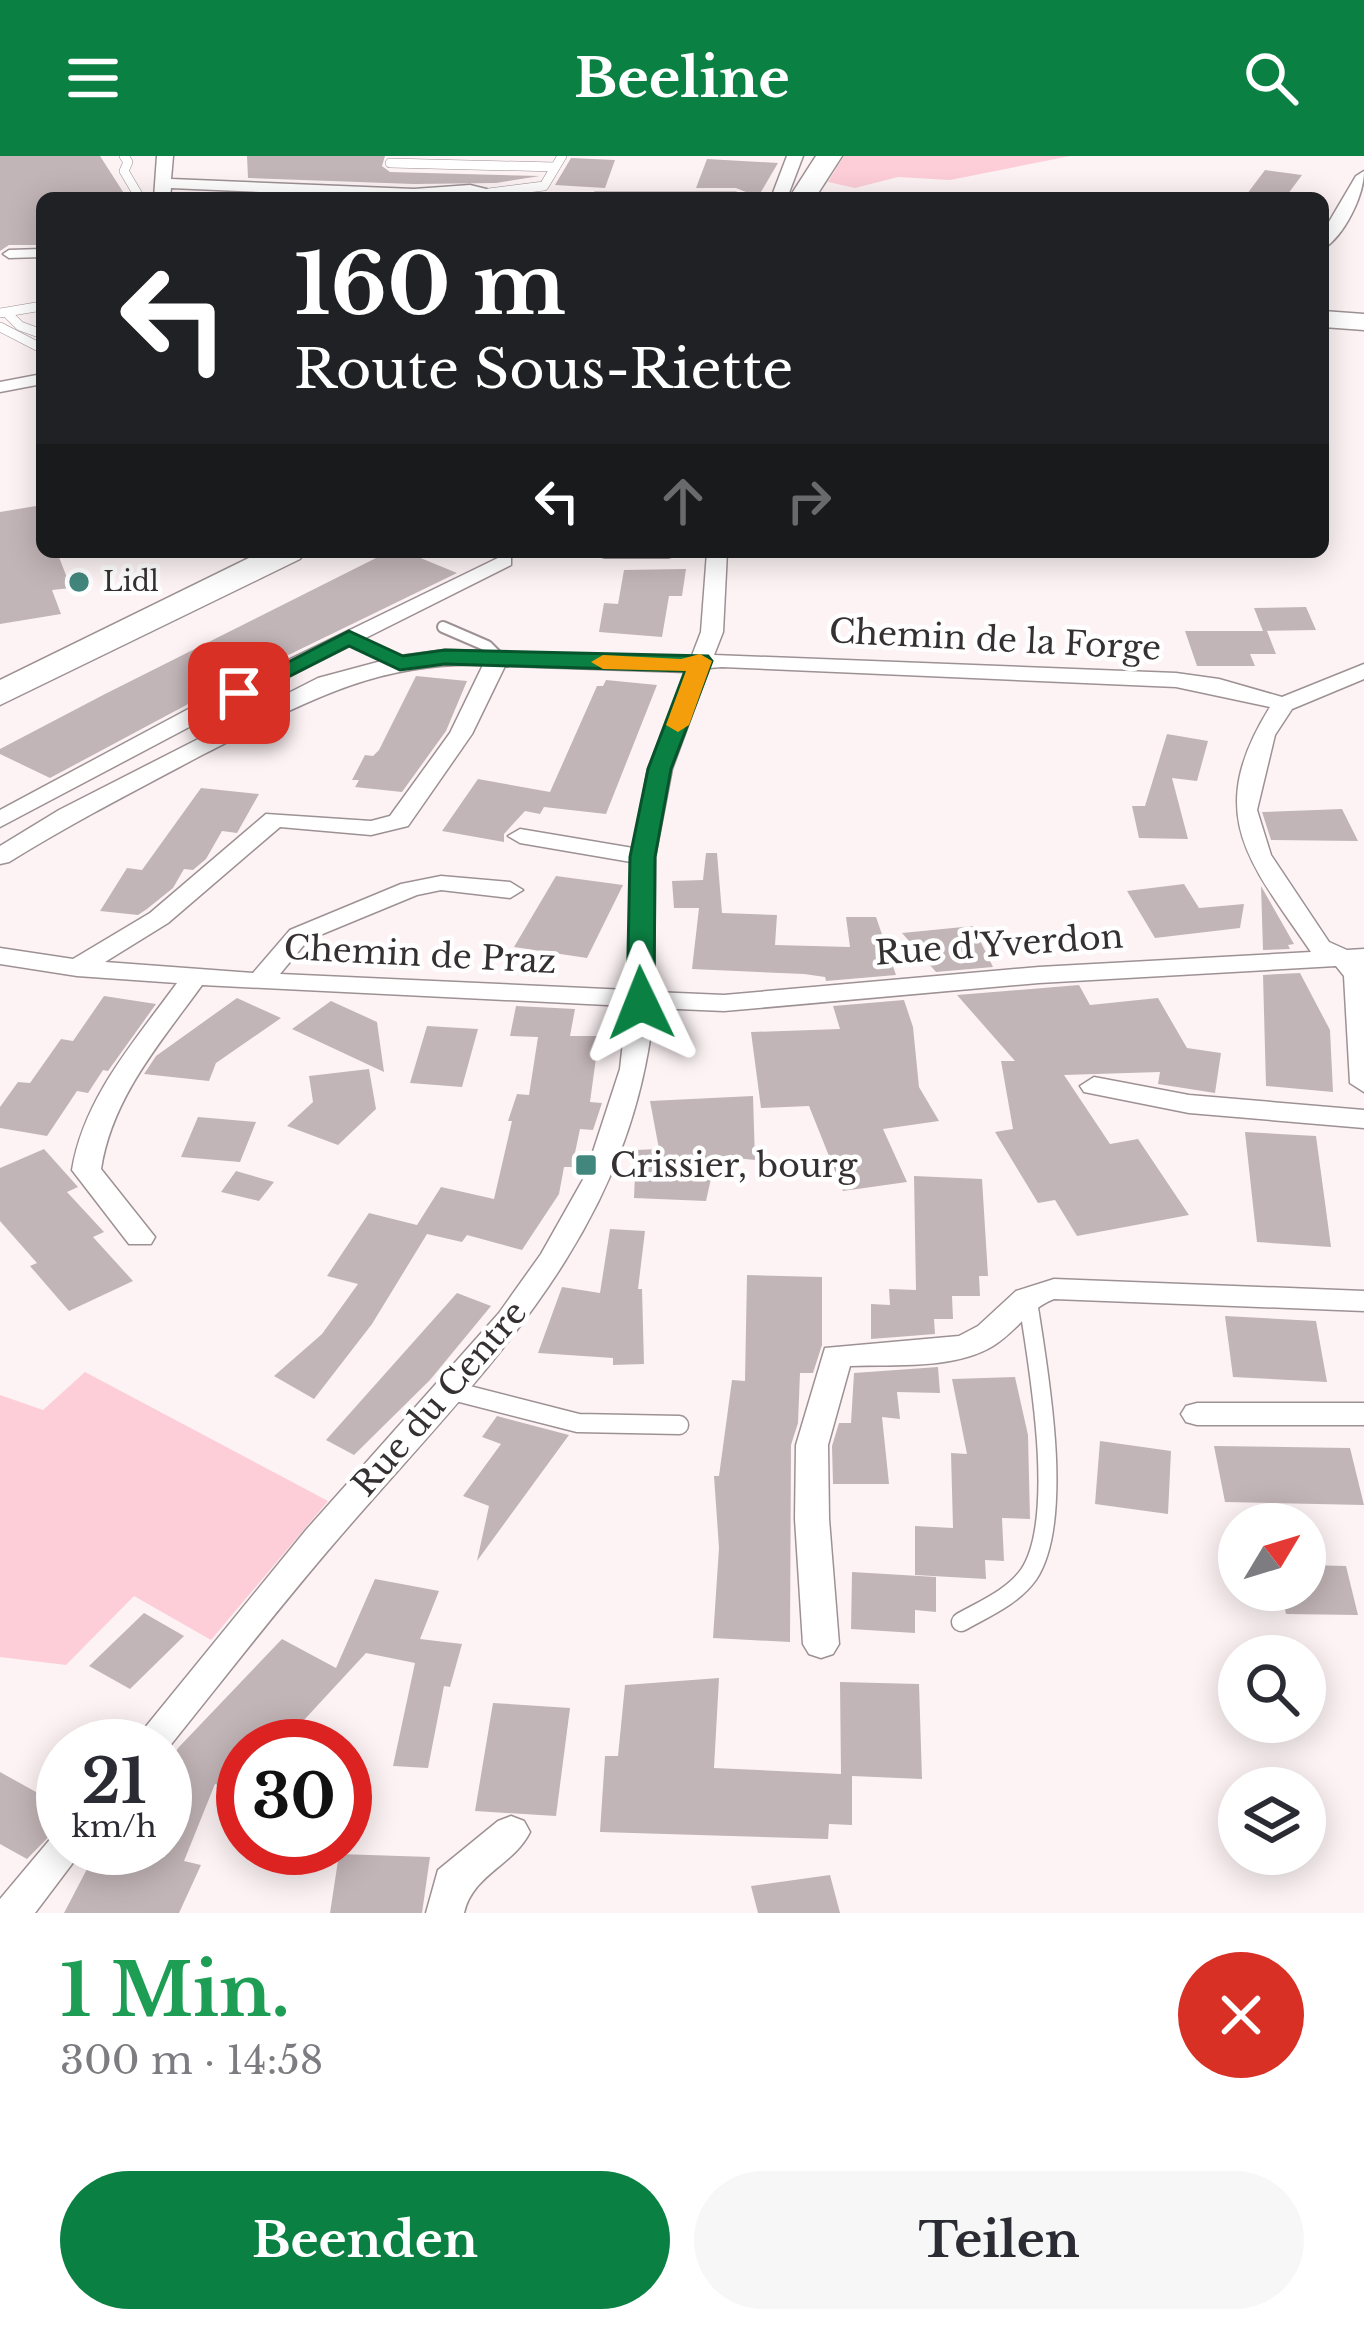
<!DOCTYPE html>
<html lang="de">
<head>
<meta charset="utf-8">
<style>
	body { margin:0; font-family:"Libre Baskerville",serif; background:#f7f7f7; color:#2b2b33; height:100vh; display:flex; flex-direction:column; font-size:45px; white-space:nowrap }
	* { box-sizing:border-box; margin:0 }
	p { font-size:39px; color:#7c7c81 }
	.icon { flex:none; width:66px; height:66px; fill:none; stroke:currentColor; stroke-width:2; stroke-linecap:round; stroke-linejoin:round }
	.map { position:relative; height:1757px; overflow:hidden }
	.drawer { display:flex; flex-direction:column; background:#fff; flex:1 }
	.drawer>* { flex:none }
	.banner { position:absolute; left:36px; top:36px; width:1293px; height:366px; border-radius:18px; box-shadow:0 6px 30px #0003; background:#202124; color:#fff; overflow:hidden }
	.needle { width:78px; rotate:52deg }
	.tools { position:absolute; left:1218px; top:1347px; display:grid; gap:24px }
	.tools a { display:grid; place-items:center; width:108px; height:108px; border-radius:50%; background:#fff; box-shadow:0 6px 30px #0003; font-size:60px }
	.speed { position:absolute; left:36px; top:1563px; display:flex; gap:24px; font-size:60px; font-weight:700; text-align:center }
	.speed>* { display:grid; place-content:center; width:156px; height:156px; border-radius:50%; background:#fff; box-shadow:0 6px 30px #0003; line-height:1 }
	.speed small { font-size:30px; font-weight:400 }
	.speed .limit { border:18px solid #d22; background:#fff; color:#111 }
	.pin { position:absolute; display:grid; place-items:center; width:102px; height:102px; color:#fff; margin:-51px; border-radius:24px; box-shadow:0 6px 18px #0006 }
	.me { position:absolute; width:132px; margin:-66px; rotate:358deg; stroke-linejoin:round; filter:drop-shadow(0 0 9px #0008) }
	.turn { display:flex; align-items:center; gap:42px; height:252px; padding:0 60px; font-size:54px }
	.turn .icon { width:156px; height:156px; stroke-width:2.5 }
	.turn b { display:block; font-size:84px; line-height:102px }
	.lanes { display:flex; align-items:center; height:114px; padding:0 60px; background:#0003; justify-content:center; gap:60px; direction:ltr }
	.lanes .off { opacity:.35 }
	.round { display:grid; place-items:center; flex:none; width:126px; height:126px; border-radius:63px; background:#f7f7f7 }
	.head { display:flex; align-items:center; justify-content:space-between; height:204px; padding:0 60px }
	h1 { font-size:72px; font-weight:800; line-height:90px; color:#1e9e55 }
	.button { display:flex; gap:24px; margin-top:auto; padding:24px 60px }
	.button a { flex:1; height:138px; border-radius:72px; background:#0b8043; color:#fff; font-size:48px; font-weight:800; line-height:138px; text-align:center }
	.button a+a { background:#f7f7f7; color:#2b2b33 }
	header { display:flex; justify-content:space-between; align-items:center; height:156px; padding:0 60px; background:#0b8043; color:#fff; font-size:54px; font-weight:800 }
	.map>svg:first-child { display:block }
	.green { fill:#fdced8 }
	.building { fill:#c2b5b8 }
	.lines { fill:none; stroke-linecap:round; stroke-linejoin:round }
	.service-far3-casing { stroke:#9d9194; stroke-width:10 }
	.service-far2-casing { stroke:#9d9194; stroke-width:14 }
	.service-far1-casing { stroke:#9d9194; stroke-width:16 }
	.service-casing { stroke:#9d9194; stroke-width:21 }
	.pedestrian-casing { stroke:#9d9194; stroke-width:3 }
	.minor-casing { stroke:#9d9194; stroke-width:3 }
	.secondary-casing { stroke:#9d9194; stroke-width:3 }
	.primary-casing { stroke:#9d9194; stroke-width:3 }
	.service-far3 { stroke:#fff; stroke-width:9 }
	.service-far2 { stroke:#fff; stroke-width:10 }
	.service-far1 { stroke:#fff; stroke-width:14 }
	.service { stroke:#fff; stroke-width:18 }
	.pedestrian { fill:#fff; fill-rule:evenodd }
	.minor { fill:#fff; fill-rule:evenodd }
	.secondary { fill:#fff; fill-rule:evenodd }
	.primary { fill:#fff; fill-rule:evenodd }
	.route { fill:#0b8043; stroke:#07532c; stroke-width:3 }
	.slow { fill:#f59e0b }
	.poi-dot { fill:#42877e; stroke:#fff; stroke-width:4.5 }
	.labels { text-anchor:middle; stroke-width:9; stroke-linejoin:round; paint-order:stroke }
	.far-poi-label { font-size:27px; fill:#353031; stroke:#fff; text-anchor:start }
	.street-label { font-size:33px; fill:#353031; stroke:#fff }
	.poi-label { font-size:33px; fill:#353031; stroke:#fff; text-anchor:start }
</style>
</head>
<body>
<header><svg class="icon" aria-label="menu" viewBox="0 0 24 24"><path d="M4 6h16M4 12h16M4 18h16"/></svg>Beeline<svg class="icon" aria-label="search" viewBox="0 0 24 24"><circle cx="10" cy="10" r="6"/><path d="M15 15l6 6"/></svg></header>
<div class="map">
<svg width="1364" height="1757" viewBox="0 0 1364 1757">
	<rect width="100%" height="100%" fill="#fdf3f5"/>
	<g class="green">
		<polygon points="844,0 1070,0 950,24 898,21 855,32 828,26"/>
		<polygon points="85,1216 328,1345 211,1484 134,1440 66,1509 0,1501 0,1239 43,1254"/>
	</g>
	<g class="building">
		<polygon points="0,0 100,0 127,42 42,42 42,89 9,89 0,95"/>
		<polygon points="247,0 385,0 382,10 390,16 540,20 496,27 414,28 248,22"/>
		<polygon points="571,2 615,4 605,32 555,29"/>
		<polygon points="707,3 778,7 758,41 736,32 696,32"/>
		<polygon points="1265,14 1302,19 1285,42 1247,38"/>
		<polygon points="42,349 42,396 57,396 71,432 52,434 61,458 0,468 0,356"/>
		<polygon points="388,396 406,396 457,417 192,546 50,622 0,598 0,593 105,538"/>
		<polygon points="686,413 682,440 669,440 662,481 599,476 604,447 618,448 624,414"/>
		<polygon points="1306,451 1316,474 1263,475 1254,452"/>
		<polygon points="1185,475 1267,475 1276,498 1250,498 1255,510 1197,510"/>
		<polygon points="416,520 467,525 446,575 402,636 355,631 359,624 352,624 365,599 373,600 379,594"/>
		<polygon points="606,524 657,529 606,658 544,651 540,658 525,655 504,678 504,686 442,675 478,623 550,636 597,530 603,530"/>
		<polygon points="1167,578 1208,585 1197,625 1172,622 1188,683 1139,682 1132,650 1145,650"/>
		<polygon points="201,632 259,638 237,677 222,675 206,703 193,714 184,713 173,732 147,753 138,759 100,755 127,712 142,714"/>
		<polygon points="1342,653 1358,685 1271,684 1262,656"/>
		<polygon points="706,697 717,697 722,757 777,759 775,789 850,791 846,761 876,761 896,819 826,825 825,821 804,818 692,813 699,752 674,752 672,725 703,724"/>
		<polygon points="556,720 623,729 587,802 514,791"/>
		<polygon points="1184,728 1199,752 1244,748 1240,772 1155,782 1127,735"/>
		<polygon points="1261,730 1294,788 1288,789 1290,793 1263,794"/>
		<polygon points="973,770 993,811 936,816 902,777"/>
		<polygon points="1300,817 1330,874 1333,936 1266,930 1263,819"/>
		<polygon points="1079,829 1090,849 1158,842 1187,892 1221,897 1215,937 1158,928 1160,916 1064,919 1110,988 1138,983 1189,1059 1077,1080 1055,1044 1038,1047 995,976 1013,973 1001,905 1015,905 957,839"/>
		<polygon points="104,840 156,848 108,915 103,914 88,937 77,935 47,980 0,972 0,951 18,926 30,927 61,883 73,885"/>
		<polygon points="237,842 281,862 216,907 209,925 144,918 156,900"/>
		<polygon points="904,844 913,871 919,931 939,965 883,973 907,1026 843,1035 809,950 761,952 751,876 840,873 833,850"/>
		<polygon points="331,845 377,866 384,916 292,873"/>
		<polygon points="516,850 575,853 570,880 599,880 590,946 602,947 593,974 580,973 572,1011 564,1011 559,1038 522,1094 467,1079 462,1086 427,1078 372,1168 314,1243 274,1220 322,1178 358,1128 327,1120 369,1057 417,1069 441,1031 494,1043 512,965 508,965 517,938 529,939 538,881 510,880"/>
		<polygon points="427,870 478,873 462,931 410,927"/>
		<polygon points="369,913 376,953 338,989 287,970 313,946 309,920"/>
		<polygon points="753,940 755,1004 716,1000 706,1045 634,1042 636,994 659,993 650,945"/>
		<polygon points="198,961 256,966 240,1006 181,1001"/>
		<polygon points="1245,976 1316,980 1331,1091 1257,1086"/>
		<polygon points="44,993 78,1031 67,1036 104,1076 93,1081 133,1125 69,1155 30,1110 37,1107 0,1065 0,1012"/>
		<polygon points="236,1015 274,1026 259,1045 221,1036"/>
		<polygon points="914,1020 982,1023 988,1120 979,1120 980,1140 952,1140 953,1163 934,1163 935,1178 871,1183 871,1148 890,1149 889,1133 916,1134"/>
		<polygon points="610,1073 645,1075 638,1133 642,1133 644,1208 613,1209 613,1202 538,1197 562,1131 600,1137"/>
		<polygon points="747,1119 822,1121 822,1189 813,1217 800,1217 798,1267 791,1289 790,1486 713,1482 719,1392 714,1320 719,1320 732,1224 745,1225"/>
		<polygon points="457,1137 491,1150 430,1224 354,1299 326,1284"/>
		<polygon points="1225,1160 1316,1165 1327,1226 1233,1221"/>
		<polygon points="938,1211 940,1237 897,1236 900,1263 882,1261 889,1328 833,1328 832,1290 839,1267 851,1267 854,1217"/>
		<polygon points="1015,1221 1028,1279 1030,1363 1002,1362 1004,1405 985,1404 986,1423 915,1419 915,1370 953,1372 951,1297 967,1298 952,1223"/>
		<polygon points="497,1260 569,1279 477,1405 489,1350 463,1340 501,1288 482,1281"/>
		<polygon points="1100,1285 1171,1295 1168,1358 1095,1348"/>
		<polygon points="1214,1290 1350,1292 1364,1349 1225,1346"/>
		<polygon points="1305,1409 1346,1410 1358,1459 1286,1458 1281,1434 1305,1434"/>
		<polygon points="852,1416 936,1421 936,1456 915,1454 915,1477 851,1473"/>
		<polygon points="375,1423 439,1435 420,1483 462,1488 450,1531 444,1530 428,1612 393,1610 415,1507 366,1497 280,1590 243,1590 243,1640 215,1628 184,1705 201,1709 179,1757 64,1757 98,1692 128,1692 165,1701 165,1610 179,1591 282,1483 336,1512"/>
		<polygon points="144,1457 184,1480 130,1533 89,1510"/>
		<polygon points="719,1522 714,1612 841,1618 840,1526 919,1528 922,1623 852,1620 852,1669 829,1668 828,1683 600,1676 605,1600 618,1600 625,1529"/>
		<polygon points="493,1547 570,1552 556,1660 475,1655"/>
		<polygon points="0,1616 63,1651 63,1666 27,1703 0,1688"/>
		<polygon points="339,1698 430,1701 422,1757 330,1757"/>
		<polygon points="830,1719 840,1757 758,1757 751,1730"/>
	</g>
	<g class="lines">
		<g class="service-far3-casing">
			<g id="service-far3">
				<polyline points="124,0 128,6 124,15 140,42"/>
				<polyline points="390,7 555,11"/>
				<polyline points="489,37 544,30 562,0"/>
				<polyline points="0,157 42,150"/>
				<polyline points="7,157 20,170 42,178"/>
				<polyline points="0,171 39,191"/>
			</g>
		</g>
		<g class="service-far2-casing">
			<g id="service-far2">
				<polyline points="605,396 668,396"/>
				<polyline points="443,471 487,490 498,501"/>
			</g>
		</g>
		<g class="service-far1-casing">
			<polyline id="service-far1" points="1028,1143 1030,1155"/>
		</g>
		<g class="service-casing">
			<g id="service">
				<polyline points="449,1234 578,1267 679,1269"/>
				<path d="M961 1466C984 1453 1013 1441 1029 1418 1065 1363 1039 1216 1029 1152"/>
			</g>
		</g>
		<g class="pedestrian-casing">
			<polygon id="pedestrian" points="42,93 42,101 9,102 3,98 9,94"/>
		</g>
		<g class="minor-casing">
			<g id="minor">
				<polygon points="157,0 173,0 171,23 414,33 470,29 523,42 398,42 171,32 170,42 154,42"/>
				<polygon points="787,0 803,0 787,42 771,42"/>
				<path d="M1364 15C1364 40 1344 80 1323 93V76L1356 20Z"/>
				<polygon points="595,37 736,37 744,42 587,42"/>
				<polygon points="42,218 42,228 0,236 0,226"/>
				<path d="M707 396H727L723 476 714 499 1176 517 1219 523 1282 541 1364 508V523L1292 553 1275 579 1257 654 1271 699 1329 786 1347 794 1364 793V936L1350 927 1344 820 1336 810 1039 827 724 855 654 852C632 1075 490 1208 350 1369 286 1442 226 1520 165 1596V1590H130L306 1374 499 1157 541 1098 585 1020 620 913 627 850 202 829C161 886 112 941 101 1013L155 1081 151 1088H129L72 1014C84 941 135 885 177 827L77 820 0 808V792L73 803 150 757 266 658 371 665 390 660 450 577 483 509C374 505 298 550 204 598 138 633 72 667 9 706L0 708V690L59 654 318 522 400 500 445 494 691 502 701 476ZM505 510 686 516 648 613 633 692 520 673 508 680 520 687 631 706 628 834 280 818 308 784 417 739 441 734 510 742 523 734 510 726 441 720 401 728 290 774 253 817 105 806 168 767 280 671 371 679 408 670 472 578ZM722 511 1176 531 1270 551C1203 659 1249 705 1311 796L1039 811 724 839 654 836 655 701 672 613 709 512Z"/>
				<polygon points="504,399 511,401 511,409 210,560 0,671 0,654 194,550"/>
				<polygon points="1094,921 1189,939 1364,954 1364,972 1189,957 1084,936 1080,930"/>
				<path d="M1054 1123 1364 1135V1155L1054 1143C1028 1153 1016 1176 993 1190 953 1214 895 1208 850 1210L828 1289 829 1363 839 1488 833 1498 821 1502 809 1498 803 1488 795 1363 796 1289 825 1192 959 1180 978 1170 1016 1135Z"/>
				<polygon points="1197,1247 1364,1247 1364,1269 1197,1269 1186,1266 1181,1258 1186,1250"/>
				<path d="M511 1660 524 1665 530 1676C513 1710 473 1718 464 1757H426L438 1714 498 1665Z"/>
				<polygon points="63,1677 63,1692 84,1692 35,1757 0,1757 0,1743 52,1681"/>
			</g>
		</g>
		<g class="secondary-casing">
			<polygon id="secondary" points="1323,155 1364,158 1364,174 1323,171"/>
		</g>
		<g class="primary-casing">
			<g id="primary">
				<polygon points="816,0 842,0 815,42 789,42"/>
				<polygon points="261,396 305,396 300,403 0,549 0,524"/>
			</g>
		</g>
		<use href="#service-far3" class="service-far3"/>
		<use href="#service-far2" class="service-far2"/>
		<use href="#service-far1" class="service-far1"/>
		<use href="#service" class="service"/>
		<use href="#pedestrian" class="pedestrian"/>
		<use href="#minor" class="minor"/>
		<use href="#secondary" class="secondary"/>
		<use href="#primary" class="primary"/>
	</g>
	<polygon class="route" points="349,475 403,500 445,494 708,500 712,505 671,613 655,701 654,847 650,853 641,855 627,847 630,701 648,613 685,515 445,508 400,514 349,490 247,542 231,542 228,537"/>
	<polygon class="slow" points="700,498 712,505 689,569 678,576 666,569 686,515 603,513 591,506 603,499 681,503"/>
	<g class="poi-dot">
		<circle cx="79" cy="426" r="12"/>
		<rect x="574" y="997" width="24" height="24" rx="6"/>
	</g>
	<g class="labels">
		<g class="far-poi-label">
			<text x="103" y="435">Lidl</text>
		</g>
		<g class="street-label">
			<text transform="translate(995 483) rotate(3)" y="12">Chemin de la Forge</text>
			<text transform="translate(999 788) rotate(-4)" y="12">Rue d'Yverdon</text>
			<text transform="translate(420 798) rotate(3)" y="12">Chemin de Praz</text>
			<text transform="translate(439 1242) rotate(-49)" y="12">Rue du Centre</text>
		</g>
		<g class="poi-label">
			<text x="610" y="1021">Crissier, bourg</text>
		</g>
	</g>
</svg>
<div class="tools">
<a><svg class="needle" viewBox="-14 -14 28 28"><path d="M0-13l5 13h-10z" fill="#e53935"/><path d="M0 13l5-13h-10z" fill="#7c7c81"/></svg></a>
<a><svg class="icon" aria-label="search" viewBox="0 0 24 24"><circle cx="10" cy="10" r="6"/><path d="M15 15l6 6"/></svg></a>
<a><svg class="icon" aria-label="layers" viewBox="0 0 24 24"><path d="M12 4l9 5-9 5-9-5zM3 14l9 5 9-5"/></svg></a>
</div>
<div class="speed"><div>21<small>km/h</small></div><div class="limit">30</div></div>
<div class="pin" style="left:239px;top:537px;background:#d93025"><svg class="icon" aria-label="arrive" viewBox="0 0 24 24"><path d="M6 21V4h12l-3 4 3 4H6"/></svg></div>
<svg class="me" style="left:641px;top:847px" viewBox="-20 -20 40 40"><path d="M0-17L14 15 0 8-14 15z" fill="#0b8043" stroke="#fff" stroke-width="4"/></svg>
<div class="banner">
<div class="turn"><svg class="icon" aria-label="left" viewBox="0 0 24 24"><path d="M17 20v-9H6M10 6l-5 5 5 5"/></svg><div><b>160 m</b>Route Sous-Riette</div></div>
<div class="lanes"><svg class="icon" aria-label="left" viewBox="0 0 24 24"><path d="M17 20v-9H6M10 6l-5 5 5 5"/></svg><svg class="icon off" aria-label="ahead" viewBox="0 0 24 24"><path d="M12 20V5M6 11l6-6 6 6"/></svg><svg class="icon off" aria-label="right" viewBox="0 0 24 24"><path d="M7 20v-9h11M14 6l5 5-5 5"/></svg></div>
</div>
</div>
<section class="drawer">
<div class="head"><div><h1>1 Min.</h1><p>300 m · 14:58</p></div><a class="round" style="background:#d93025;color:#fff"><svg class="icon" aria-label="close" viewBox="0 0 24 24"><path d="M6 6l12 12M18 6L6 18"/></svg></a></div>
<div class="button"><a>Beenden</a><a>Teilen</a></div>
</section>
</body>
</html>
